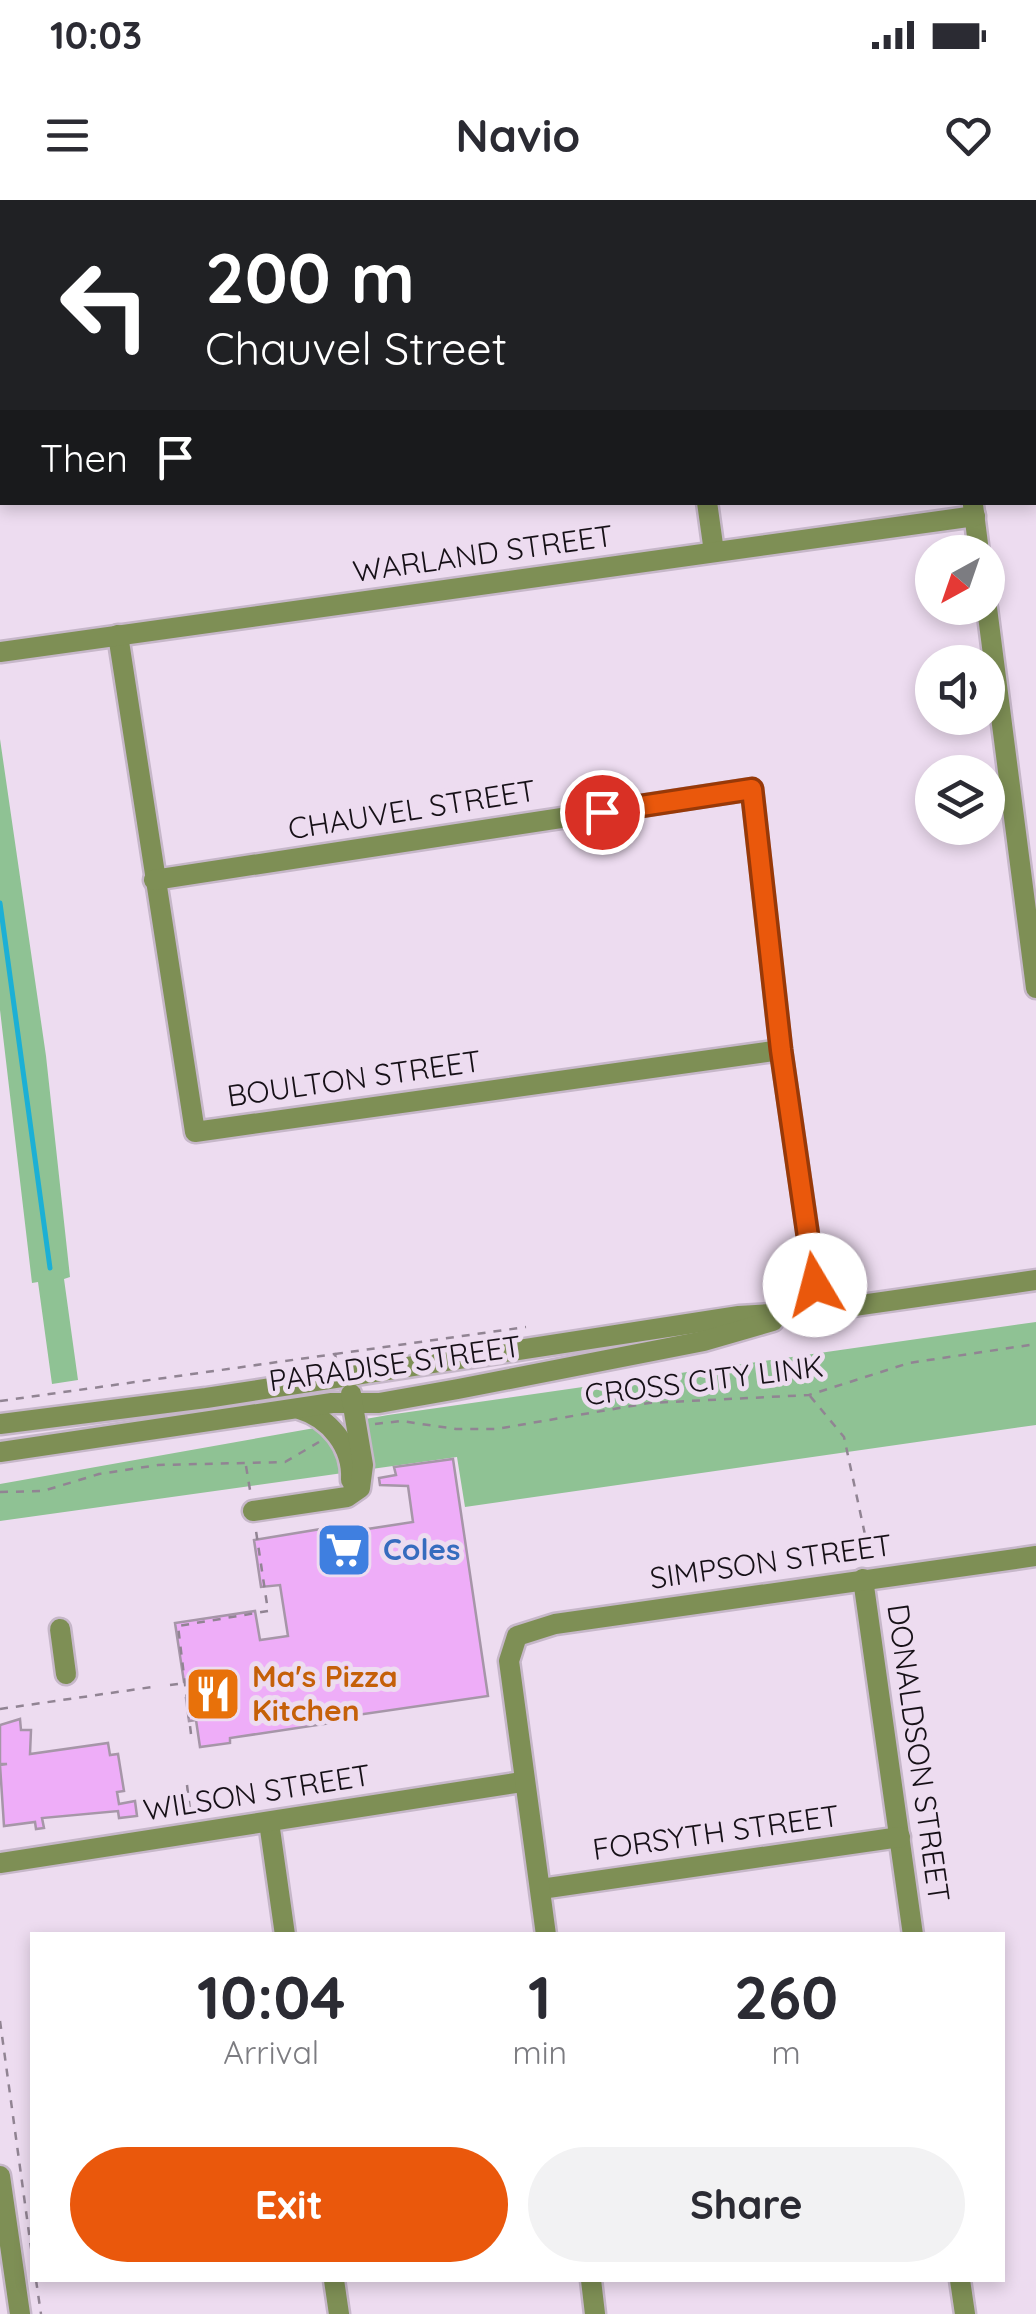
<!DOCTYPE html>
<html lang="en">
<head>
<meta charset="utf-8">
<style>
	body { margin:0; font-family:Quicksand,sans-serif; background:#f2f2f3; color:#2b2b33; height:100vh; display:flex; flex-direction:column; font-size:38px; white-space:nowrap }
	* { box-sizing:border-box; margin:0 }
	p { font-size:32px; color:#7c7c81 }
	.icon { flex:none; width:55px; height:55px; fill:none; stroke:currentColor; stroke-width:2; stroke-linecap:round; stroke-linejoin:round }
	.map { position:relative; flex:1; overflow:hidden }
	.side { position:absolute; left:30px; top:1732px; width:975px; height:350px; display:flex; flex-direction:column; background:#fff; border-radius:0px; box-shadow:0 5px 15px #0003 }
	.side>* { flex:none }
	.banner { position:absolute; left:0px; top:0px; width:1038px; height:305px; box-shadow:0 5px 15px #0003; background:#202124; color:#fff; overflow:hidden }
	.needle { width:65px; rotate:220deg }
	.fabs { position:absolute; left:915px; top:335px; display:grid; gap:20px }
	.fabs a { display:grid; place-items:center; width:90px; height:90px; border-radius:50%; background:#fff; box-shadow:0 5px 15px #0003; font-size:50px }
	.pin { position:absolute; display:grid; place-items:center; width:85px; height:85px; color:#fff; margin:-42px; border:5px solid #fff; border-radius:50%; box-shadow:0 2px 10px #0007 }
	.me { position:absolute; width:110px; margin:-55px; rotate:352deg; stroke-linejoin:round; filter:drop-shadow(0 0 8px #0008) }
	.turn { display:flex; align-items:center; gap:35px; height:210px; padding:0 40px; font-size:45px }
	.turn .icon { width:130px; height:130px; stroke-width:2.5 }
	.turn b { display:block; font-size:70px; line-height:85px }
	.then { display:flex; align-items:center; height:95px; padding:0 40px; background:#0003; gap:20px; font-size:38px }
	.eta { display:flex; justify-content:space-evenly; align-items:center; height:170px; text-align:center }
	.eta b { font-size:60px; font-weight:800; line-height:70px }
	.action { display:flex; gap:20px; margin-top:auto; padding:20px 40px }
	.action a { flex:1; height:115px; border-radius:60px; background:#ea580c; color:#fff; font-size:40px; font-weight:800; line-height:115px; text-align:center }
	.action a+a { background:#f2f2f3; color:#2b2b33 }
	.status { display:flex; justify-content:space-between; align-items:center; height:70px; padding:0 50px; background:#fff; direction:ltr }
	.status svg { height:28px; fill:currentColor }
	header { display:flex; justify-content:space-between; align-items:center; height:130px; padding:0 40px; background:#fff; font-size:45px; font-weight:800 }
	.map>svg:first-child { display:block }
	.green { fill:#8fc294 }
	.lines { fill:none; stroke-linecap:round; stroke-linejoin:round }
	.stream { stroke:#1cb0d5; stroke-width:5 }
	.building { fill:#eeadf8; stroke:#a696a8; stroke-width:2.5 }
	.minor-casing { stroke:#c6b7c9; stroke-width:25 }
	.path { stroke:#918493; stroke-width:2.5; stroke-dasharray:8 8; stroke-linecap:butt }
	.minor { stroke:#7e8f55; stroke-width:20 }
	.route-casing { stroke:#983908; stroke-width:25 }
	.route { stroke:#ea580c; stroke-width:18 }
	.labels { text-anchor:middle; stroke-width:10; stroke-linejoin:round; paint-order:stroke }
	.street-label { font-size:30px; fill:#161017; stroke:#eddcf0 }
	.shop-label { font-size:30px; font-weight:bold; fill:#366cbe; stroke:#eddcf0; text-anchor:start }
	.food-label { font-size:30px; font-weight:bold; fill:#c56008; stroke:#eddcf0; text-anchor:start }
</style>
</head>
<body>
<div class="status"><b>10:03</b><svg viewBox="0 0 49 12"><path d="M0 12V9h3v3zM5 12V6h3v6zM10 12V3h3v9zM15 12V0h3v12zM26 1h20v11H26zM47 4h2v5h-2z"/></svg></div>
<header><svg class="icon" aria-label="menu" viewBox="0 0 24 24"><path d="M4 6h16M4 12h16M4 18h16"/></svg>Navio<svg class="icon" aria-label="heart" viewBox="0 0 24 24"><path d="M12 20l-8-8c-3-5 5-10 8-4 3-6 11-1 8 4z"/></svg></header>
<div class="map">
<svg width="1036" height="2114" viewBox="0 0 1036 2114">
	<rect width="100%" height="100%" fill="#eddcf0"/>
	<g class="green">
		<polygon points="0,539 46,856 70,1077 64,1079 78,1180 52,1184 38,1082 32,1083 0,810"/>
		<polygon points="1036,1122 1036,1225 465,1307 457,1257 0,1321 0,1284 388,1215"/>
	</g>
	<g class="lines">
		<polyline class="stream" points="0,703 50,1068"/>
	</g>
	<g class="building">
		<polygon points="453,1259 488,1496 343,1517 344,1521 230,1538 230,1543 200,1547 196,1520 189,1521 186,1498 214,1494 212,1479 184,1482 175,1423 255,1411 260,1440 288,1436 280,1385 261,1387 254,1340 327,1328 328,1335 413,1322 408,1286 380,1285 379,1278 396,1275 394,1267"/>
		<polygon points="20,1519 21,1530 31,1530 30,1554 108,1543 110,1555 118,1554 124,1591 117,1592 119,1604 135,1601 137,1616 119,1618 118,1611 42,1618 44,1628 36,1629 35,1622 4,1626 0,1565 7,1564 0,1564 0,1525"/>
	</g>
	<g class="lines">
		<g class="minor-casing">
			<g id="minor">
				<polyline points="54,0 54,2"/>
				<polyline points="261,0 263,2"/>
				<polyline points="600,0 602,2"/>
				<polyline points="924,0 925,2"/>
				<polyline points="1035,150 1036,150"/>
				<polyline points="707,302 714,352"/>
				<polyline points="973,305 979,352"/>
				<polyline points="987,408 1036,788"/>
				<polyline points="118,435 195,932 781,850"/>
				<polyline points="0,452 975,316"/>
				<polyline points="154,680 752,589 781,850 819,1111"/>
				<path d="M299 1209C329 1218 353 1246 351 1280"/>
				<polyline points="0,1224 206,1198 739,1116 819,1111 1036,1080"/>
				<polyline points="0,1252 332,1203 379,1203 458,1189 704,1141 773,1121"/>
				<polyline points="253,1311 347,1297 360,1288 363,1265 351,1194"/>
				<polyline points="863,1379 913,1735"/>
				<polyline points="60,1429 66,1474"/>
				<polyline points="269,1622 285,1735"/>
				<polyline points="0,1663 522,1582"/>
				<polyline points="541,1689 900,1637"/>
				<polyline points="546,1735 509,1461 517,1436 555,1424 1036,1356"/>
				<polyline points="0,1976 20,2114"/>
				<polyline points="334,2080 339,2114"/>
				<polyline points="591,2080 595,2114"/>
				<polyline points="960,2080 965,2114"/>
			</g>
		</g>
		<g class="path">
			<polyline points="335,1154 526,1127"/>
			<polyline points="810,1196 844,1237 870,1358"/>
			<polyline points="0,1201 335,1154 336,1159"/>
			<polyline points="375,1224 401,1221 456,1229 496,1229 649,1203 809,1195 909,1163 1036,1144"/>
			<polyline points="246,1266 250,1290"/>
			<polyline points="0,1292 43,1291 99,1274 158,1265 285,1262 319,1242"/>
			<polyline points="170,1485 185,1483"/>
			<polyline points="0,1509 152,1487"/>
			<polyline points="191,1534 178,1426 268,1411 256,1331"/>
			<polyline points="187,1585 190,1610"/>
			<polyline points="0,1821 32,2055"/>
			<polyline points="36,2080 41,2114"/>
		</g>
		<use href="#minor" class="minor"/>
	</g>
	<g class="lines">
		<g class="route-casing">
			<polyline id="route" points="602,612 752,589 781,850 815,1085"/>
		</g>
		<use href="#route" class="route"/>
	</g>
	<defs>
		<g id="supermarket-square" transform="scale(2.875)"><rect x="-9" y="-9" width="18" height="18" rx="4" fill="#3f7fe0" stroke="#eddcf0"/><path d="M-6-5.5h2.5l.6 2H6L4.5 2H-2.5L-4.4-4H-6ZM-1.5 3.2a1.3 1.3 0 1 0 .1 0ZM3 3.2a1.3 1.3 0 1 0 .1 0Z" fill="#fff"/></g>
		<g id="restaurant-square" transform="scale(2.875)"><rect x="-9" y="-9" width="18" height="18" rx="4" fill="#e8710a" stroke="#eddcf0"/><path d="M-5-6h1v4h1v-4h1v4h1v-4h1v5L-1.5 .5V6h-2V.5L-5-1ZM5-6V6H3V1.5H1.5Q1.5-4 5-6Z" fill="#fff"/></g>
	</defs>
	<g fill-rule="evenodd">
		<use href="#supermarket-square" x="344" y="1350"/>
		<use href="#restaurant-square" x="213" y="1494"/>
	</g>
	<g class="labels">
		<g class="street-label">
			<text transform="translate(483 354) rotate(-8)" y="10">WARLAND STREET</text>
			<text transform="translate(412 610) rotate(-9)" y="10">CHAUVEL STREET</text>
			<text transform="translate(354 879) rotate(-8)" y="10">BOULTON STREET</text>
			<text transform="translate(395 1164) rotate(-8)" y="10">PARADISE STREET</text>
			<text transform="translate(704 1181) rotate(-7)" y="10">CROSS CITY LINK</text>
			<text transform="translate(771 1362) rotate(-8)" y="10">SIMPSON STREET</text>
			<text transform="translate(918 1553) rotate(82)" y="10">DONALDSON STREET</text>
			<text transform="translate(257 1593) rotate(-9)" y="10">WILSON STREET</text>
			<text transform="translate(716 1633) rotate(-8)" y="10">FORSYTH STREET</text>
		</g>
		<g class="shop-label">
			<text x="383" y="1360">Coles</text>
		</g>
		<g class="food-label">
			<text x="252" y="1487">Ma's Pizza<tspan x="252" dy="34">Kitchen</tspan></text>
		</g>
	</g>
</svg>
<div class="fabs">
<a><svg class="needle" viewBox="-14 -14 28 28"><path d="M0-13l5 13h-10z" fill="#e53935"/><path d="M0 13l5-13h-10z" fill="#7c7c81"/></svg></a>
<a><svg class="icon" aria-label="sound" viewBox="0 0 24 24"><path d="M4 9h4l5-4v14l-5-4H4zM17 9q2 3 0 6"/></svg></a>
<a><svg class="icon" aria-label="layers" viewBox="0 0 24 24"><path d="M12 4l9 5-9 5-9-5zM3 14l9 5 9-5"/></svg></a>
</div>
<div class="pin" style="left:602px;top:612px;background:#d93025"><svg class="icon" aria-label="arrive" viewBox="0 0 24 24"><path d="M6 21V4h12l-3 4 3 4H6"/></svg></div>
<svg class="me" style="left:815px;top:1085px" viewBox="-20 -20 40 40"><circle r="19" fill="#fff"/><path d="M0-13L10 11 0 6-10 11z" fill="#ea580c"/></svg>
<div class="banner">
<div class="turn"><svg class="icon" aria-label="left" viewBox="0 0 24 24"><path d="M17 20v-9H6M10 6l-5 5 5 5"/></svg><div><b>200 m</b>Chauvel Street</div></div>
<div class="then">Then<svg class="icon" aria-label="arrive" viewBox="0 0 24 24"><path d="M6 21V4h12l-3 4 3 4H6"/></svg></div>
</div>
<section class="side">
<div class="eta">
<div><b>10:04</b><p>Arrival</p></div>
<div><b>1</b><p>min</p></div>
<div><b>260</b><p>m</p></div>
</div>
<div class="action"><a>Exit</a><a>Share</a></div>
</section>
</div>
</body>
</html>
